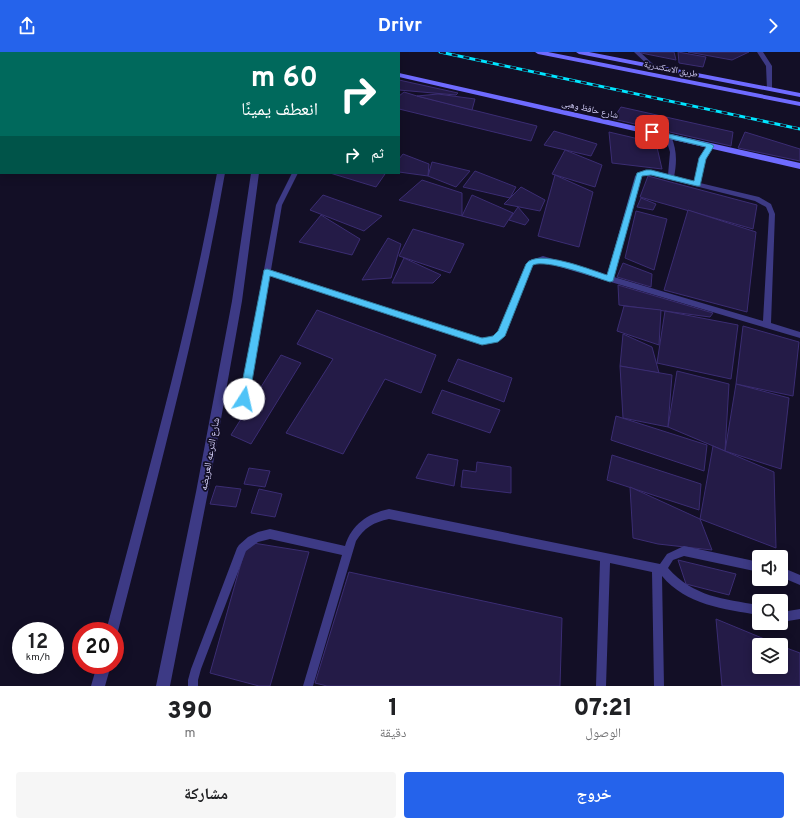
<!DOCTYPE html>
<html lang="ar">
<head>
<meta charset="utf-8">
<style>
	body { margin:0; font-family:Overpass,"Noto Naskh Arabic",sans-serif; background:#f6f6f6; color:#202124; direction:rtl; height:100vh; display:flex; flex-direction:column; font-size:15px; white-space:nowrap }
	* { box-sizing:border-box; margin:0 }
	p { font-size:13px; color:#757577 }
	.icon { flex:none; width:22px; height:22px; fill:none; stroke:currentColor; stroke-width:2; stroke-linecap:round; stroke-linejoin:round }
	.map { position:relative; height:634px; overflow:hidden; direction:ltr }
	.sheet { display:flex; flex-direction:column; background:#fff; flex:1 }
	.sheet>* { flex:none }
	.hud { position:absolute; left:0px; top:0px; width:400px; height:122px; box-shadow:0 2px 10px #0003; direction:rtl; background:#00695c; color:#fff; overflow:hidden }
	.fabs { position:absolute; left:752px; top:498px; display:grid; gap:8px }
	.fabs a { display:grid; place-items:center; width:36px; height:36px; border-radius:4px; background:#fff; box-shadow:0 2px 10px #0003; font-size:20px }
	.speed { position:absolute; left:12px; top:570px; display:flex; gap:8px; font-size:20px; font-weight:700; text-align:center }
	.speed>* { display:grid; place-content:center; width:52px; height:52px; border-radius:50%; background:#fff; box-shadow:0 2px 10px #0003; line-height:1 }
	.speed small { font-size:10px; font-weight:400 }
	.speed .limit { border:6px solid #d22; background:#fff; color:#111 }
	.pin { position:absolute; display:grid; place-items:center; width:34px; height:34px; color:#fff; margin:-17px; border-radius:8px; box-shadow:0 2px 6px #0006 }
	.me { position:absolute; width:44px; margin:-22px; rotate:10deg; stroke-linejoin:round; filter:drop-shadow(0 0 3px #0008) }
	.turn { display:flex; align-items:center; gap:14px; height:84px; padding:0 16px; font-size:18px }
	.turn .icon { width:52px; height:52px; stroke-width:2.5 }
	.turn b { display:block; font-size:28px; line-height:34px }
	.then { display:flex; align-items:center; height:38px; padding:0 16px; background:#0003; gap:8px; font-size:15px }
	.eta { display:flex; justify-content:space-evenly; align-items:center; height:68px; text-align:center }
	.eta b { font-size:24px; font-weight:800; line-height:28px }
	.button { display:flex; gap:8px; margin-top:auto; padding:8px 16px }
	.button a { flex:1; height:46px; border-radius:4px; background:#2563eb; color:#fff; font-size:16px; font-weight:800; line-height:46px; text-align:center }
	.button a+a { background:#f6f6f6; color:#202124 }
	header { display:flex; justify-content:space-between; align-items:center; height:52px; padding:0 16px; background:#2563eb; color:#fff; font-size:18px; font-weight:800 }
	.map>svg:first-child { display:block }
	.building { fill:#241b47; stroke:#3b2d73 }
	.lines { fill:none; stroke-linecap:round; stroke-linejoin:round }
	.service { fill:#3d3a85; fill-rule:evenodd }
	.minor { fill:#3d3a85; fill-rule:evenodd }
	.secondary { fill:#6f6bff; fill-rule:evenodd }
	.rail-casing { stroke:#00e5ff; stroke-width:3 }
	.rail { stroke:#130f26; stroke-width:2; stroke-dasharray:6; stroke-linecap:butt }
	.route { fill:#4fc3f7; stroke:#337fa1 }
	.labels { text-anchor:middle; stroke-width:3.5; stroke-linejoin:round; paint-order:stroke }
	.far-street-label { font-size:9px; fill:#d9d4ff; stroke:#130f26 }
	.street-label { font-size:10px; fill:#d9d4ff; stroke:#130f26 }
</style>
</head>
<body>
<header><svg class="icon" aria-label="forward" viewBox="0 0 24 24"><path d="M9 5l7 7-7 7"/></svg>Drivr<svg class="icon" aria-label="share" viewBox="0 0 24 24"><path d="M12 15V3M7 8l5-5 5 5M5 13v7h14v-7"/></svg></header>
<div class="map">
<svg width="800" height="634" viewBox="0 0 800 634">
	<rect width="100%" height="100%" fill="#130f26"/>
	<g class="building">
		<polygon points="641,0 674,0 676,8 641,1"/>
		<polygon points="678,0 706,5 703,15 679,11"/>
		<polygon points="688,0 749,0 732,8"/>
		<polygon points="399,28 458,41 456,43 399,38"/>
		<polygon points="404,40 417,44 537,74 531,89 399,57 399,44"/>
		<polygon points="438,42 475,47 472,58 417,44"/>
		<polygon points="621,55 733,80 731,94 613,67"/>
		<polygon points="554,79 597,92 591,104 544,93"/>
		<polygon points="609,80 656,91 662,117 612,111"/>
		<polygon points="745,80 800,97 800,109 738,96"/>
		<polygon points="565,98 602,113 595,135 552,122"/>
		<polygon points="403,102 429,112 428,124 399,120 399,107"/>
		<polygon points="432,110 470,119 456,135 428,124"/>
		<polygon points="475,119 516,135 510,146 463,135"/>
		<polygon points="330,121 380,121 385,122 376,135"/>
		<polygon points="555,123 593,140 579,195 538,184"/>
		<polygon points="648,124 757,153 753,177 640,145"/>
		<polygon points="422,128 462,141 462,164 399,148"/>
		<polygon points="521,135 545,148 540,159 504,152"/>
		<polygon points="323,143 382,164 364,179 310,158"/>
		<polygon points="472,143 513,161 504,175 462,164"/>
		<polygon points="641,146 656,152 653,158 637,155"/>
		<polygon points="518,155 529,168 525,173 509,168"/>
		<polygon points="688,158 756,180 747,260 664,238"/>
		<polygon points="636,159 667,167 654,218 625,206"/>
		<polygon points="321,163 360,187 352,203 299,190"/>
		<polygon points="413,177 464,192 450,221 399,204"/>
		<polygon points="388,186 401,192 391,226 362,228"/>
		<polygon points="404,206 441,223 433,231 392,231"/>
		<polygon points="623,211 652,222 651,235 617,225"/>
		<polygon points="618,233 713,261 710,265 619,253"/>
		<polygon points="624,254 661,258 659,293 617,279"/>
		<polygon points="317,258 436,303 421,341 385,327 343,402 286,381 333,307 297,292"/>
		<polygon points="665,259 738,273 731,327 657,311"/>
		<polygon points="743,274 799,290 793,344 736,332"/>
		<polygon points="623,282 652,295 659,321 620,314"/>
		<polygon points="281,303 301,311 251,392 231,383"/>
		<polygon points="458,307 512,326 504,350 448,329"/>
		<polygon points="620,314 672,323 668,375 623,366"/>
		<polygon points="677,319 729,332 725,399 668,375"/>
		<polygon points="736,332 789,346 781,417 725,399"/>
		<polygon points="442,338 500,358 490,381 432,361"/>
		<polygon points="616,364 707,393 704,419 611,388"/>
		<polygon points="713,394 774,420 776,496 700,467"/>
		<polygon points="428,402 458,408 454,434 416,426"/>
		<polygon points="612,403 701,432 699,458 607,428"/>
		<polygon points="477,410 511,415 511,441 461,435 463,418 476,420"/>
		<polygon points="249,416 270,419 265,435 244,432"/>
		<polygon points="216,434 241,437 236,455 210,452"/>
		<polygon points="630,435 700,467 712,498 658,492 633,486"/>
		<polygon points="259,437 282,442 275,465 251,461"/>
		<polygon points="247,490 309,500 270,634 259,634 210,621"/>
		<polygon points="678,508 736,522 729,543 686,532"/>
		<polygon points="349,520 562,566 560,634 327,634 315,631"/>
		<polygon points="716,567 779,593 759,593 759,615 781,615 781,594 800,601 800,634 722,634"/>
	</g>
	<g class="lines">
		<g class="service">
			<polygon points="634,0 640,0 654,13 654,15 650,15"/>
			<polygon points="757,0 763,0 772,14 772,38 767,37 766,14"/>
			<path d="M668 82 671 84C677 98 677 110 674 125L694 130 699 106 709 93H713L714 94 705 106 700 131 759 145 771 152 775 162 771 271 800 280V286L543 210 533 213 505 283C497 292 487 293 476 291L270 224 248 347 247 350 244 351 241 350 240 347 276 153 292 121H298L282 153 271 218 476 285C485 286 492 286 499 279L528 209 543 204 607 223 635 124C644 115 657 120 668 123L670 100 665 84ZM643 123H651L755 149 766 155 769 162 763 269 614 225 641 125Z"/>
			<path d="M389 457 660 512 667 502 684 494 759 510V520L684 504 673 508 668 516C694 545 723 547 759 553V563C724 557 686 553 662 524L664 634H654L652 520 610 511 606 634H596L600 509 389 467C374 470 364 476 356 489L313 634H303L342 503 270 487 258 490 246 499 201 617 198 628V634H188V628L191 617 237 496 239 493 248 485 258 480 270 477 345 494C352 472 367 462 389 457Z"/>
			<polygon points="781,515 800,523 800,533 781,525"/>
			<polygon points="781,557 788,559 800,557 800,567 788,569 781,567"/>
		</g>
		<g class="minor">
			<rect x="237" y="0" width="6" height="1"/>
			<rect x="263" y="0" width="6" height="1"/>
			<path d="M217 121H225C198 276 157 427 118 579L115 584V579H106C146 427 189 276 217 121Z"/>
			<polygon points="251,121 259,121 242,249 208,440 170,634 156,634 196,440 232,249"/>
			<polygon points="97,613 111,613 105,634 91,634"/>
		</g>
		<g class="secondary">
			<rect x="296" y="0" width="10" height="1"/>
			<polygon points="535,0 548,0 800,50 800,54 538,2"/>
			<polygon points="576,0 589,0 800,41 800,45 579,2"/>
			<polygon points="399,21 800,111 800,117 399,25"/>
		</g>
		<g class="rail-casing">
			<polyline id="rail" points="440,0 800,77"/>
		</g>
		<use href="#rail" class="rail"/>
	</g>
	<path class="route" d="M652 78 711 92 714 94 706 107 700 134H697L651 123 642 124 613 229 610 230C594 225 547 207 533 213L505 284 498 290 482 293 270 224 249 347 247 350 244 351 241 350 239 347 264 218 267 217 482 286 493 284 498 279 526 212C537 196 591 218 607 223L637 121 646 118H651L694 129 699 106 706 95 650 82 649 80Z"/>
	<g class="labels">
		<g class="far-street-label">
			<text transform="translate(671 17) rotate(11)" y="3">طريق الاسكندرية</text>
			<text transform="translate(590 57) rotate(13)" y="3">شارع حافظ وهبى</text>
		</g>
		<g class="street-label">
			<text transform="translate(209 402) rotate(-80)" y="4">شارع الترعه العريضه</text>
		</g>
	</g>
</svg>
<div class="fabs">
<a><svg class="icon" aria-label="sound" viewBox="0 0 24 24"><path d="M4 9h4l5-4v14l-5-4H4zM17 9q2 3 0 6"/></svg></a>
<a><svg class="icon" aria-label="search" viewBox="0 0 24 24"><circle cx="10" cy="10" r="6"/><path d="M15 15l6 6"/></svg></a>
<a><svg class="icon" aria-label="layers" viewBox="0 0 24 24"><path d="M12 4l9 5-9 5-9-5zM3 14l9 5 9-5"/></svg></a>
</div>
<div class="speed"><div>12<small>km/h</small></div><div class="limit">20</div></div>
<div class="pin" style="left:652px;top:80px;background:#d93025"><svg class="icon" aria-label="arrive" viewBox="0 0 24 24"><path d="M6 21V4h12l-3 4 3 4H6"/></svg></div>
<svg class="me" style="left:244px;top:347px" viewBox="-20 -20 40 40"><circle r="19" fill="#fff"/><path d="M0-13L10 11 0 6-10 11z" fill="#4fc3f7"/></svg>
<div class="hud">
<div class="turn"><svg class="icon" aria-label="right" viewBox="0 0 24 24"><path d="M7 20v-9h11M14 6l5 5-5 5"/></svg><div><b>60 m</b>انعطف يمينًا</div></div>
<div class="then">ثم<svg class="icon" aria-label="right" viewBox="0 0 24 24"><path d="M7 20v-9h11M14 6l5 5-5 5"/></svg></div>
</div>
</div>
<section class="sheet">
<div class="eta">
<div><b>07:21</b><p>الوصول</p></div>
<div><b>1</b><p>دقيقة</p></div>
<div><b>390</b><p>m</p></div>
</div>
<div class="button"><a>خروج</a><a>مشاركة</a></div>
</section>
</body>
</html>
